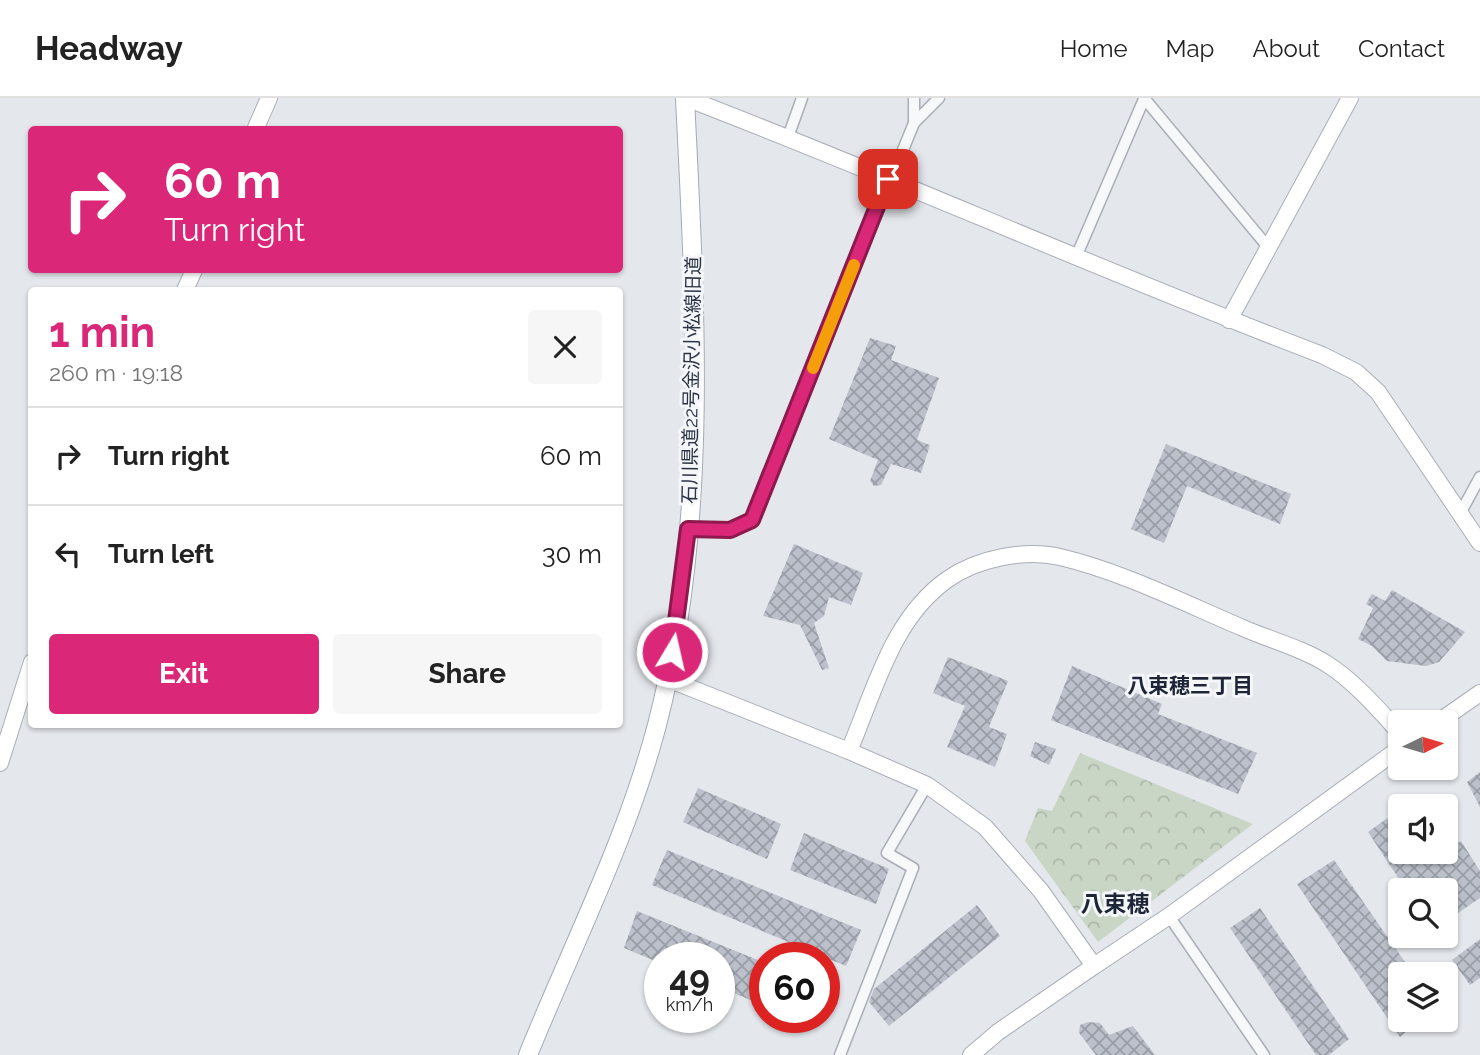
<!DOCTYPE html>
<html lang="en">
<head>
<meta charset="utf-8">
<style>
	body { margin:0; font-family:Raleway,"Noto Sans JP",sans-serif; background:#f6f6f6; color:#222; height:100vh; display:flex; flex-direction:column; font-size:26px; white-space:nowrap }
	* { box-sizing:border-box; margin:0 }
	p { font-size:23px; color:#767676 }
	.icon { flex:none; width:38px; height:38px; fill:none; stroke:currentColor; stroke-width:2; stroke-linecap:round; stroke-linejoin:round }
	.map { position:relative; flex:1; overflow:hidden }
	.details { position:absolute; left:28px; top:189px; width:595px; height:441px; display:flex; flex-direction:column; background:#fff; border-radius:7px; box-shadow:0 2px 5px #0004 }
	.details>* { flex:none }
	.guide { position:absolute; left:28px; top:28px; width:595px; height:147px; border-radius:7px; box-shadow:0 2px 5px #0004; background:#db2777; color:#fff; overflow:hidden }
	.needle { width:46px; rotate:85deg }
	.controls { position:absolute; left:1388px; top:612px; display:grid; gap:14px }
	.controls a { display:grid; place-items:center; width:70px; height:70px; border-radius:7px; background:#fff; box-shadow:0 2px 5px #0004; font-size:35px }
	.speed { position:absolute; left:644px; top:844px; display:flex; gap:14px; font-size:35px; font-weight:700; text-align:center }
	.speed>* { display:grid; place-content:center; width:91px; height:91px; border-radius:50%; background:#fff; box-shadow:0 2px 5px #0004; line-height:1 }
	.speed small { font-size:18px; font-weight:400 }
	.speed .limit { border:10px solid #d22; background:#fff; color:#111 }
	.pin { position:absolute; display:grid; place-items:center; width:60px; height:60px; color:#fff; margin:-30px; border-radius:14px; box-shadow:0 4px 10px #0006 }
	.me { position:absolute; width:77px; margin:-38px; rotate:9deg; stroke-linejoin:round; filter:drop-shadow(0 0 5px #0008) }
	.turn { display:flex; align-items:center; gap:24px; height:147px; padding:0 21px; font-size:32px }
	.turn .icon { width:91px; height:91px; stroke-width:2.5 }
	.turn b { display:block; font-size:49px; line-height:60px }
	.round { display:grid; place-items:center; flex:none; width:74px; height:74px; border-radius:7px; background:#f6f6f6 }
	.head { display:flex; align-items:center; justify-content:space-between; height:119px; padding:0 21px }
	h1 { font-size:42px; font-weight:700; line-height:52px; color:#db2777 }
	.primary-button { display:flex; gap:14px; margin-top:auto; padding:14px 21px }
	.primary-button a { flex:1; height:80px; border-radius:7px; background:#db2777; color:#fff; font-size:28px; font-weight:700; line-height:80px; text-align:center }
	.primary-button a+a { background:#f6f6f6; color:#222 }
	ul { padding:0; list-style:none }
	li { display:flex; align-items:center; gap:21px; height:98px; padding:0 21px; border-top:2px solid #e0e0e0 }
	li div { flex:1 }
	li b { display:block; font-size:26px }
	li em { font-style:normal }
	header { display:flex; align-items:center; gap:42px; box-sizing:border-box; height:98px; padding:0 35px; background:#fff; border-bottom:2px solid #e0e0e0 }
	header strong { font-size:33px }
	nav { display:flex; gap:38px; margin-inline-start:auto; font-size:24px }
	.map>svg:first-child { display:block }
	.park { fill:url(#park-crowns) }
	.building { fill:url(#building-cross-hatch) }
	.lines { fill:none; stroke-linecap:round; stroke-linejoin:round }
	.street-casing { stroke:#a9aeb7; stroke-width:13 }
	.secondary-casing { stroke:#a9aeb7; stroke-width:18 }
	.primary-casing { stroke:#a3abb8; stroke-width:20 }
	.street { stroke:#f7f8fa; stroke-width:10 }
	.secondary { stroke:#fff; stroke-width:16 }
	.primary { stroke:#fff; stroke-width:18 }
	.route-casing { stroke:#8e194d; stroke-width:18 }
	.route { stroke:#db2777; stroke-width:12 }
	.slow { stroke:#f59e0b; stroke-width:12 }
	.labels { text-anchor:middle; stroke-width:6; stroke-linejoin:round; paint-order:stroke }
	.street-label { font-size:19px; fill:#2b3445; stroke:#f4f6f9 }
	.neighbourhood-label { font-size:21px; font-weight:bold; fill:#1d2536; stroke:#f4f6f9 }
	.quarter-label { font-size:23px; font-weight:bold; fill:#1d2536; stroke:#f4f6f9 }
</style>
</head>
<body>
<header>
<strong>Headway</strong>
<nav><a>Home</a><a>Map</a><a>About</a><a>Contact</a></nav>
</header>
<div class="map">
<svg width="1480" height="957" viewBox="0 0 1480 957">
	<defs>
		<pattern id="park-crowns" width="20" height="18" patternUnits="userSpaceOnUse" patternTransform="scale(1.75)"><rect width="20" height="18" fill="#c9d6c5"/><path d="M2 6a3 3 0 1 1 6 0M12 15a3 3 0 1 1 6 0" fill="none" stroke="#adb8ab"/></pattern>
		<pattern id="building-cross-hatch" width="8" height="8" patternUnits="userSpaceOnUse" patternTransform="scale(1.75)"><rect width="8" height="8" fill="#bbc0ca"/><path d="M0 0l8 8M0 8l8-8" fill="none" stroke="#989da6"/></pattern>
	</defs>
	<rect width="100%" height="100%" fill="#e4e7ec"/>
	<polygon class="park" points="1080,655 1253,726 1098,844 1025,743 1038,710 1052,713"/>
	<g class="building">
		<polygon points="870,240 896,248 891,262 939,280 917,342 930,347 921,375 891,366 881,387 874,388 870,383 878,362 829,341"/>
		<polygon points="1166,346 1291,396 1280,426 1187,388 1164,445 1131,431"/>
		<polygon points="794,446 863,475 851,507 829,499 824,518 814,525 829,570 822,572 800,527 763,518"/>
		<polygon points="1392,492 1465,534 1439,564 1426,568 1387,563 1372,548 1358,541 1373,510 1366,506 1372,496 1385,503"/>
		<polygon points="948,559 1008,583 989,629 1007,636 995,669 947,649 965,608 933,595"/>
		<polygon points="1072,568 1162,606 1158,616 1257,655 1238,696 1051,622"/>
		<polygon points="1035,644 1056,651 1049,667 1030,658"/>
		<polygon points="1480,674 1480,709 1467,684"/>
		<polygon points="698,690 781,726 767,761 683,724"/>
		<polygon points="1400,711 1400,754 1433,754 1436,759 1461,743 1480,773 1480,800 1446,823 1446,793 1407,793 1368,734"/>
		<polygon points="804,735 889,771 876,806 790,772"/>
		<polygon points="667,752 861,832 846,868 652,787"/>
		<polygon points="1334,762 1414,877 1400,877 1400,922 1419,922 1400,939 1297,786"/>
		<polygon points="977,807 1000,838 889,928 869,904 874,891"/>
		<polygon points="1260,810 1349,941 1329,957 1316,957 1230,830"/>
		<polygon points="637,813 765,865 765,908 719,889 719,859 660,859 660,865 624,850"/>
		<polygon points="1480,841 1480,880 1470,887 1452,862"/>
		<polygon points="1088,924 1100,925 1109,937 1133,928 1155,957 1096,957 1079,935 1080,927"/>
	</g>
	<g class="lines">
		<g class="street-casing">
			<g id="street">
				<polyline points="1144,0 1268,149"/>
				<polyline points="914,25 939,0"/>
				<polyline points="788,39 802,0"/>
				<polyline points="1076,159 1144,1"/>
				<polyline points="1461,414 1480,379"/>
				<polyline points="688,431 730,432 752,421 914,25 914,0"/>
				<polyline points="1169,818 1264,957"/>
				<polyline points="840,957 913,770 887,755 927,687"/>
			</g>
		</g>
		<g class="secondary-casing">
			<g id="secondary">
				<path d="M686 0C900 82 1108 176 1322 257L1356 274 1378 294 1480 445"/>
				<polyline points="255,32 269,0"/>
				<polyline points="185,192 194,172"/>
				<polyline points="1229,222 1350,0"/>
				<polyline points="668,581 849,653 927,687 985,729 1041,793 1094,868 998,934 971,957"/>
				<polyline points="1437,625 1480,595"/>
				<path d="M849 653C875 592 892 520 948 481 978 460 1025 451 1060 459 1123 474 1184 505 1243 530 1270 542 1302 550 1327 566 1354 583 1378 611 1400 635"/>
				<polyline points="0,665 32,564"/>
				<polyline points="1094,868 1169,818 1400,650"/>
			</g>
		</g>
		<g class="primary-casing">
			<path id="primary" d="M528 957C572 848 627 741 657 627 710 423 695 208 685 0"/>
		</g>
		<use href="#street" class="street"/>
		<use href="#secondary" class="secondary"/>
		<use href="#primary" class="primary"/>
	</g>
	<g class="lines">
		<g class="route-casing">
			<polyline id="route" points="672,554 688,431 730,432 752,422 888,81"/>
		</g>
		<use href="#route" class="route"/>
		<polyline class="slow" points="813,270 854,167"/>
	</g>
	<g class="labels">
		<g class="street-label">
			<text transform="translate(691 282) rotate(-89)" y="7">石川県道22号金沢小松線旧道</text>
		</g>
		<g class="neighbourhood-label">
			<text x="1190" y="595">八束穂三丁目</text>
		</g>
		<g class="quarter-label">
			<text x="1115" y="814">八束穂</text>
		</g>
	</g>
</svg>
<div class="controls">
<a><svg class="needle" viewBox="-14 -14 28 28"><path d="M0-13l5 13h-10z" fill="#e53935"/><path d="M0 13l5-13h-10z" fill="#767676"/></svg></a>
<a><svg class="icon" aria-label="sound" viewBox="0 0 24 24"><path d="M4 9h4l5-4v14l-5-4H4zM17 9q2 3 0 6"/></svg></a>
<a><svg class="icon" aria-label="search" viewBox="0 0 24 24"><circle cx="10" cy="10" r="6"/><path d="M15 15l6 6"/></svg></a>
<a><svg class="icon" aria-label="layers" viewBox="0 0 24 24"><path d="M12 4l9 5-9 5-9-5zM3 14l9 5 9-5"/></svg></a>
</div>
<div class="speed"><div>49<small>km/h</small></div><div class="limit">60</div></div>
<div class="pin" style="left:888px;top:81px;background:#d93025"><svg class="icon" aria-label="arrive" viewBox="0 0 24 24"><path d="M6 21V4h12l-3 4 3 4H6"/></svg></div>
<svg class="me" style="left:672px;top:554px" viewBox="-20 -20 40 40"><circle r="17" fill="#db2777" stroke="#fff" stroke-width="3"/><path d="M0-11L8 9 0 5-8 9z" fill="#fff"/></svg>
<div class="guide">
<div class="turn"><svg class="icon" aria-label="right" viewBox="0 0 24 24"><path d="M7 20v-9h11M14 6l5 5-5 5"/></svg><div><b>60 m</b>Turn right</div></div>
</div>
<section class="details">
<div class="head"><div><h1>1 min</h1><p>260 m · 19:18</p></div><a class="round"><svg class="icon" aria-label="close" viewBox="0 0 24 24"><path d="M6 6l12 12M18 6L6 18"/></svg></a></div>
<ul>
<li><svg class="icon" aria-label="right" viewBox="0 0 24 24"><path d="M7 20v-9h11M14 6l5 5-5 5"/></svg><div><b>Turn right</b></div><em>60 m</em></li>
<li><svg class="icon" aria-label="left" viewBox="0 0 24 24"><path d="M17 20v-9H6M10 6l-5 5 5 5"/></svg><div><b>Turn left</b></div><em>30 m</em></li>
</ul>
<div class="primary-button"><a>Exit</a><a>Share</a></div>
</section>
</div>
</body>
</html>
